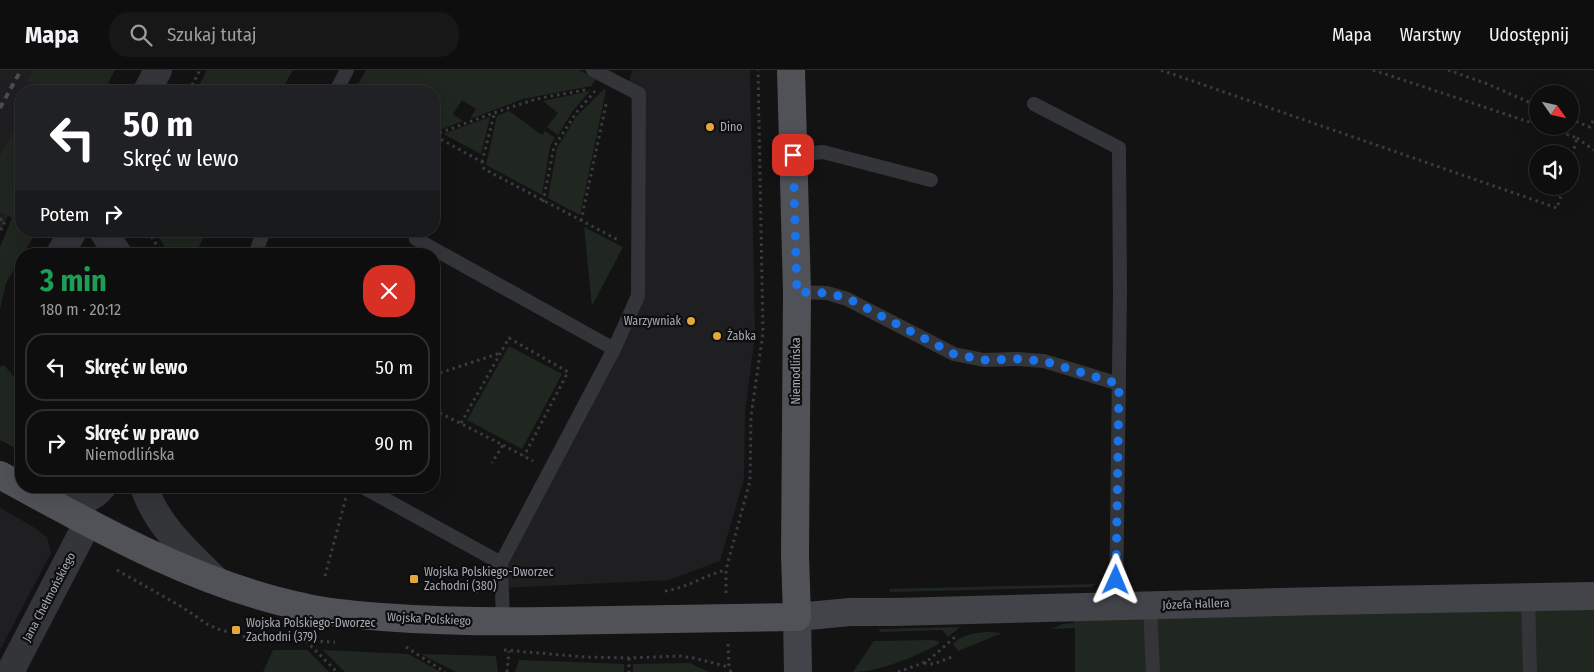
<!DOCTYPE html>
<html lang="pl">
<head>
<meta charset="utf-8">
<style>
	body { margin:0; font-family:"Fira Sans Condensed",sans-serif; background:#171718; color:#f1f3f6; height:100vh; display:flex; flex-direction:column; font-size:19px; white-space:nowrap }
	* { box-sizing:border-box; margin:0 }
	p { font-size:16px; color:#9b9c9e }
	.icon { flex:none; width:28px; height:28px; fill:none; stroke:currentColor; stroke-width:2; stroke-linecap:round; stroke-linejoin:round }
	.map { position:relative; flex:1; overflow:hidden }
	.side { position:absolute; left:15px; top:178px; width:425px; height:245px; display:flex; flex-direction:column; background:#0e0e0f; border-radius:20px; box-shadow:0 5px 20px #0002,0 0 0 1px #2e2e2f }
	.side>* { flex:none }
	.top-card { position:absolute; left:15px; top:15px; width:425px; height:152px; border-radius:20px; box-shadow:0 5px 20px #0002,0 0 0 1px #2e2e2f; background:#202124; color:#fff; overflow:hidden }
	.needle { width:32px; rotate:124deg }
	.tools { position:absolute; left:1529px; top:15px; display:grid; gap:10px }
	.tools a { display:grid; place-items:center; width:50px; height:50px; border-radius:50%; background:#0e0e0f; box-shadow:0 5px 20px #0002,0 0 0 1px #2e2e2f; font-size:25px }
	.pin { position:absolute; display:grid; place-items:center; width:42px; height:42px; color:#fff; margin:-21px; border-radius:10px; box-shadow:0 2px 8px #0006 }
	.me { position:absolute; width:55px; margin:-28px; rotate:1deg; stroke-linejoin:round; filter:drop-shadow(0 0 4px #0008) }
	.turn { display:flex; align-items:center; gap:18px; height:105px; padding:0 25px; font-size:22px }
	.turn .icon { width:65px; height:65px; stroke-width:2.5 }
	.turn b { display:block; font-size:35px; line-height:42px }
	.then { display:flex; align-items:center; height:48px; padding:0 25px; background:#0003; gap:10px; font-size:19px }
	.round { display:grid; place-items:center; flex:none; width:52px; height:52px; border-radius:20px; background:#171718 }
	.headline { display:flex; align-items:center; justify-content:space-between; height:85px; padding:0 25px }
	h1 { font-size:30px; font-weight:700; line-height:38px; color:#1e9e55 }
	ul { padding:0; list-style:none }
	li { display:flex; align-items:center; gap:15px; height:68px; margin:0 10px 8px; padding:0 15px; border:2px solid #2e2e2f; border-radius:20px }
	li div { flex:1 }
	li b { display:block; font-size:19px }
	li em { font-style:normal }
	header { display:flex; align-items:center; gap:30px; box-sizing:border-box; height:70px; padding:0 25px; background:#0e0e0f; border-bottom:1px solid #2e2e2f }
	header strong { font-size:24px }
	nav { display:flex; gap:28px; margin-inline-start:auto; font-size:18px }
	.search { width:350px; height:45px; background:#171718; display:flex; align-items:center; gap:12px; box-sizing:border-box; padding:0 18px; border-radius:20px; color:#9b9c9e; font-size:19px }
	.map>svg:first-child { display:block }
	.built { fill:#1f1f21 }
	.green { fill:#1f2720 }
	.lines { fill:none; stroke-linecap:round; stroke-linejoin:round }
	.path { stroke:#3a3c40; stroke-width:3; stroke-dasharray:2.5 4; stroke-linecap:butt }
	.lane { stroke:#343539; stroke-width:14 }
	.street { stroke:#343539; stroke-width:28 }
	.secondary { stroke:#424449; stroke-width:28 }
	.primary { stroke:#505258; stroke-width:28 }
	.rail { stroke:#4b4d52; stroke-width:4; stroke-dasharray:6 5; stroke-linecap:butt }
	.route { stroke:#1a73e8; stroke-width:9; stroke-dasharray:0 16.2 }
	.poi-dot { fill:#e3a73c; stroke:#0e0e0f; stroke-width:2 }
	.labels { text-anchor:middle; stroke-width:4.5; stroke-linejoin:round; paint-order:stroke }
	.poi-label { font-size:12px; fill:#a6aab4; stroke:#0e0e0f; text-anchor:start }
	.street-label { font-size:12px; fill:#a6aab4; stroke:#0e0e0f }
</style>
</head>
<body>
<header>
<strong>Mapa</strong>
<div class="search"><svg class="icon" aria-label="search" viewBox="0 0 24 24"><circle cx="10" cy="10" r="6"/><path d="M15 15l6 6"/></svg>Szukaj tutaj</div>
<nav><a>Mapa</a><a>Warstwy</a><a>Udostępnij</a></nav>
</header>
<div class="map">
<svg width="1594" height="602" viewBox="0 0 1594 602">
	<rect width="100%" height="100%" fill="#131314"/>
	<g class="built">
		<polygon points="0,0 47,0 47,21 21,21 21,118 0,162"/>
		<polygon points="633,0 750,0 755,265 745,343 744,409 720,491 669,510 501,518 501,493 638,226 630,6"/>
		<polygon points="0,438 32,456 47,467 51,483 0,580"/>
	</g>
	<g class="green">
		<polygon points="33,0 115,0 104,21 35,21 37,17 27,11"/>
		<polygon points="207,0 293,0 281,21 196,21"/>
		<polygon points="366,0 579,0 596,9 591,16 523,29 470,49 476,39 462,30 453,44 463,51 437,61 434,59 434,21 354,21"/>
		<polygon points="604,19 606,20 580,145 548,128 557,78 576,47"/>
		<polygon points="590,21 572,42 558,65 547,57 558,43 543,31"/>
		<polygon points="509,41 542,65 545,61 555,68 550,76 542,125 486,95 497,46"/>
		<polygon points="21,47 21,161 37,161 23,184 21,184 21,187 6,213 0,239 0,177 12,148 0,142 0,86"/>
		<polygon points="490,47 481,84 443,64"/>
		<polygon points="584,157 623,177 592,236"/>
		<polygon points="155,161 207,161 195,184 169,184"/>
		<polygon points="509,276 562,304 522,379 467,350"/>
		<polygon points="4,295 21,315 21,381 0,370 0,297"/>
		<polygon points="1095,514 1091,517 890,522 889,519"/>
		<polygon points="1594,526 1594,602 1075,602 1075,558 1051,559 1063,554 1074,553 1074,538"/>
		<polygon points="960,557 948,567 942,560 880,562 879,559"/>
		<path d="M990 562 1002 563 958 581 953 574C963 563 976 563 990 562Z"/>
		<path d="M933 570 938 571 939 574C916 586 880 602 853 602L874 571Z"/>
		<polygon points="273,580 307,580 329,602 263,602"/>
		<polygon points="323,580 408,584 441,602 345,602"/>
		<polygon points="421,584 496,586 498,602 456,602"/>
		<polygon points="519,590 624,594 624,602 515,602"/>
		<polygon points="690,593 709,602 633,602 633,594"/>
	</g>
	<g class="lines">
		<g class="path">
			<polyline points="1161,0 1557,138 1564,116"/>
			<polyline points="1373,0 1538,55"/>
			<polyline points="1448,0 1485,13 1538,36"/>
			<path d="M585 20C565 24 544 26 524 33 494 42 465 54 436 64H434H436L435 66 482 92 484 99 620 171"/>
			<polyline points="189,21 200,0"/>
			<polyline points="1570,49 1590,57 1594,49"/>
			<polyline points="1542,56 1577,68 1570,93"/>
			<polyline points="1577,68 1594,80"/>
			<polyline points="482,92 494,45"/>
			<polyline points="543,132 554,77 576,43 595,21"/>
			<polyline points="0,149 5,151 0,162"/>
			<polyline points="581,151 607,30"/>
			<polyline points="148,161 162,184"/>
			<polyline points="434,305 500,283"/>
			<polyline points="434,340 503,375 492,393"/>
			<polyline points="461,353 509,268 568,302 524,386"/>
			<polyline points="503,375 533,391"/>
			<polyline points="117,500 182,537 207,554 218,559 252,569 335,572"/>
			<polyline points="325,506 346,427"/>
			<path d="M665 521C687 518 705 505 726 500"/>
			<polyline points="476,523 481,513"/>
			<polyline points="726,523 726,500 728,492 750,411 751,346 763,263 758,0"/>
			<polyline points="306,571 337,602"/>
			<polyline points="728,574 729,597 731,602"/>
			<polyline points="406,577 445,602"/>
			<polyline points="504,580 585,587 629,588 679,586 694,588 729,597"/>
			<polyline points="629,588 629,602"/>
			<polyline points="924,593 933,594 955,586"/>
			<polyline points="507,602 509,581"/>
			<polyline points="898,602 923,593 930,589 955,567"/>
		</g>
		<g class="lane">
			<polyline points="336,21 347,0"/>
			<polyline points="1034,34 1119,78 1120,223 1116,536"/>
			<polyline points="793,85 823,82 931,110"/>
			<polyline points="416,169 614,279"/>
			<polyline points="255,184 264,161"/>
			<polyline points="797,222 827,223 847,229 954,284 984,290 1017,289 1044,291 1119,314"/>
			<polyline points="361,416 501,493"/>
			<polyline points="1528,528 1530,602"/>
			<polyline points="1150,536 1153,602"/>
			<polyline points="503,552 501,493 614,279 638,226 639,24 593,0"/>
		</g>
		<g class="street">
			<polyline points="147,21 158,0"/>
			<polyline points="103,161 118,184"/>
			<polyline points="60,184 73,161"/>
			<path d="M144 416C155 454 189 484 217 511"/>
			<path d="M45 429C67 433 88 435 103 416"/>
			<polyline points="10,602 88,452"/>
		</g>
		<polyline class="secondary" points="798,602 797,547 850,542 894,542 1322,531 1594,526"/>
		<path class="primary" d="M0 405C95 457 197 515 304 537 329 543 356 545 382 547 437 551 493 552 548 551 631 550 714 549 797 547L795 485 797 222 791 0"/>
		<polyline class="rail" points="0,38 21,0"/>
	</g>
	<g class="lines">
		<polyline class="route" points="793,85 797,222 827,223 847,228 954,284 984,290 1017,289 1044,291 1119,314 1116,510"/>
	</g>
	<g class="poi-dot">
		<circle cx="710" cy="57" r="5"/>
		<circle cx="691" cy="251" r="5"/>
		<circle cx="717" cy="266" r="5"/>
		<rect x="409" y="504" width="10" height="10" rx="2.5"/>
		<rect x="231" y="555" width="10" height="10" rx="2.5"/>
	</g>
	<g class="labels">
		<g class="poi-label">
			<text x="720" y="61">Dino</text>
			<text x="681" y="255" text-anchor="end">Warzywniak</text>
			<text x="727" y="270">Żabka</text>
			<text x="424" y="506">Wojska Polskiego-Dworzec<tspan x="424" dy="14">Zachodni (380)</tspan></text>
			<text x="246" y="557">Wojska Polskiego-Dworzec<tspan x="246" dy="14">Zachodni (379)</tspan></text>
		</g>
		<g class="street-label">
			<text transform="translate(796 301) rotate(-90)" y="4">Niemodlińska</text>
			<text transform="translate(49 527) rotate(-62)" y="4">Jana Chełmońskiego</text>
			<text transform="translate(1196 534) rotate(-2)" y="4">Józefa Hallera</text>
			<text transform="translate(429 549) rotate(3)" y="4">Wojska Polskiego</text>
		</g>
	</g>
</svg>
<div class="tools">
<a><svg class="needle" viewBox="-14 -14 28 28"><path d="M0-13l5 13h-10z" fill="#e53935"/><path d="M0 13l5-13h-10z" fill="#9b9c9e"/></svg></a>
<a><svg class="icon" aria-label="sound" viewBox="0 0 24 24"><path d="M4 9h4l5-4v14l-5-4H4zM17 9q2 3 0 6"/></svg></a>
</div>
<div class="pin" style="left:793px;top:85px;background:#d93025"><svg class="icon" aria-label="arrive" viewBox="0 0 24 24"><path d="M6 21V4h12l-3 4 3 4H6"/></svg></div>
<svg class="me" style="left:1116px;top:510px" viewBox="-20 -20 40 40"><path d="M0-17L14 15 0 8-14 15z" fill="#1a73e8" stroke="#fff" stroke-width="4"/></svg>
<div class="top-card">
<div class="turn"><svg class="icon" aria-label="left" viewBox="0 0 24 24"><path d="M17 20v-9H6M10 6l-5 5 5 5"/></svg><div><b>50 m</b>Skręć w lewo</div></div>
<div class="then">Potem<svg class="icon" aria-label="right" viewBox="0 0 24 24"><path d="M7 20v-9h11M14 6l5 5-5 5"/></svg></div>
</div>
<section class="side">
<div class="headline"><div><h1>3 min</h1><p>180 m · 20:12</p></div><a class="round" style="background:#d93025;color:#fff"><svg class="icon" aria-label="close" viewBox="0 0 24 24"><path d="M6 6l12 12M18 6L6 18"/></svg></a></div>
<ul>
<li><svg class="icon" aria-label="left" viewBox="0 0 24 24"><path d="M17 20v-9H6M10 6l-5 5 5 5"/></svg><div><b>Skręć w lewo</b></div><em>50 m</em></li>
<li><svg class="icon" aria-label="right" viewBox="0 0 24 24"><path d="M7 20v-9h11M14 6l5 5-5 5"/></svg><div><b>Skręć w prawo</b><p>Niemodlińska</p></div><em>90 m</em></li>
</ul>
</section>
</div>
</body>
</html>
